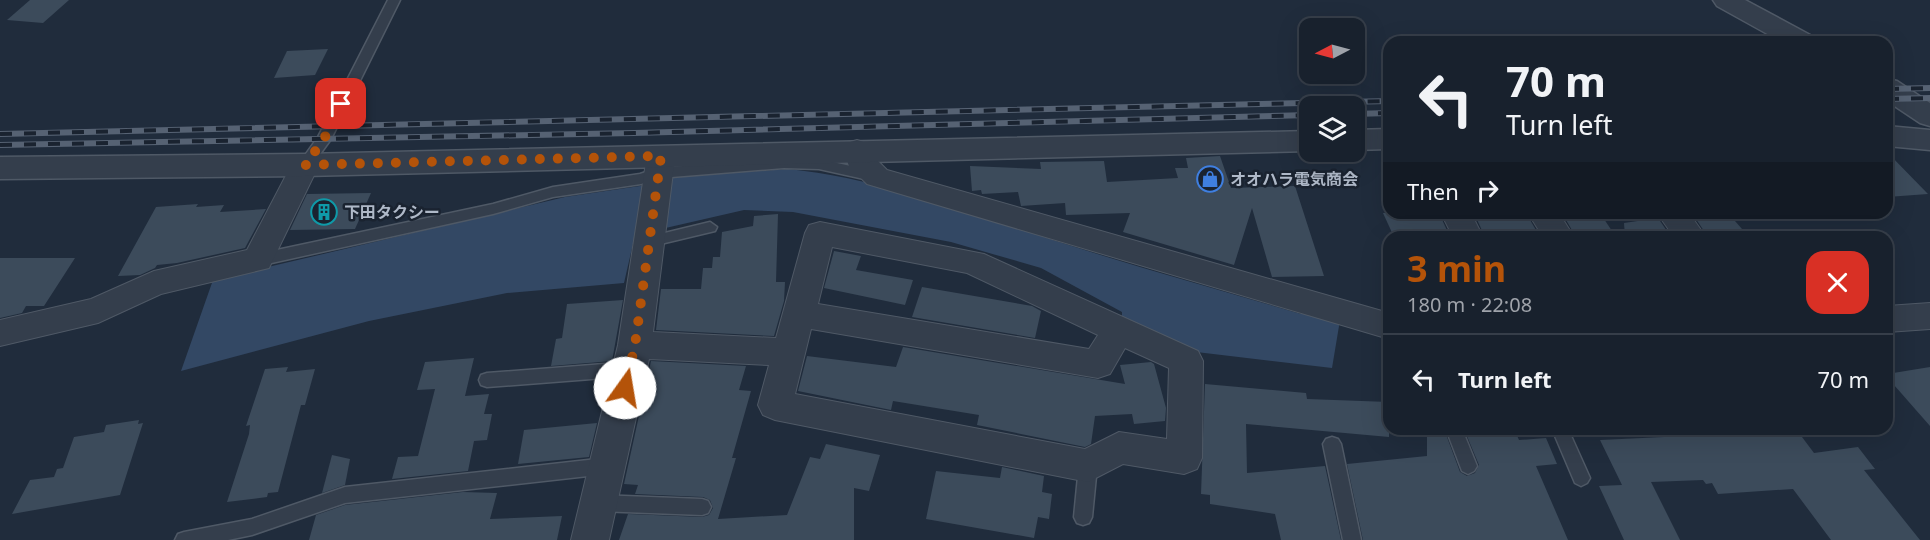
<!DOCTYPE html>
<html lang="en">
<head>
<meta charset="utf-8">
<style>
	body { margin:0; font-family:"Noto Sans","Noto Sans JP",sans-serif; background:#252e39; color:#f1f3f6; height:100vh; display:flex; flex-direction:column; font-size:22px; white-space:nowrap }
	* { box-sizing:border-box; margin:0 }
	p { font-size:20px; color:#9fa3aa }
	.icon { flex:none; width:33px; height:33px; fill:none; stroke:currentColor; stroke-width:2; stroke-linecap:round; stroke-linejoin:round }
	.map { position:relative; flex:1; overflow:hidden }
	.drawer { position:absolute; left:1383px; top:231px; width:510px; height:204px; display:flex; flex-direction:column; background:#18212d; border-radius:18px; box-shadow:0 6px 24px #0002,0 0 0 2px #363e49 }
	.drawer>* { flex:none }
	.guide { position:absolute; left:1383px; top:36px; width:510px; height:183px; border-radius:18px; box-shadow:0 6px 24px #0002,0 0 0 2px #363e49; background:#18212d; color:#f1f3f6; overflow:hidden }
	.needle { width:39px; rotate:264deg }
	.fabs { position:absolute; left:1299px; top:18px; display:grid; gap:12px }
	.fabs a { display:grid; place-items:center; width:66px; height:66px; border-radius:12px; background:#18212d; box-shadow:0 6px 24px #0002,0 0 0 2px #363e49; font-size:30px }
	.pin { position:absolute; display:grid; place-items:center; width:51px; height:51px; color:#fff; margin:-26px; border-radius:12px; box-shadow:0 3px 9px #0006 }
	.me { position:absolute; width:66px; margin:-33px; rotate:13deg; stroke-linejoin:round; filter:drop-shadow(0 0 4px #0008) }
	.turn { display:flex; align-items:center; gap:21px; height:126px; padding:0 24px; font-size:27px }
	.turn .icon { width:78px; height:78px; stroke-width:2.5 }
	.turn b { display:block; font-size:42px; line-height:51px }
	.then { display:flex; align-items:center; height:57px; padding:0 24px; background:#0003; gap:12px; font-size:22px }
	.round { display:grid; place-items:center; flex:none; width:63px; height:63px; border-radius:18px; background:#252e39 }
	.head { display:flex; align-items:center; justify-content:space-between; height:102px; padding:0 24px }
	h1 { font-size:36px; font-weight:700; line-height:45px; color:#b45309 }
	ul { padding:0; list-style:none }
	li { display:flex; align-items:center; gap:18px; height:90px; padding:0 24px; border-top:2px solid #363e49 }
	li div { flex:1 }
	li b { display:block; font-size:22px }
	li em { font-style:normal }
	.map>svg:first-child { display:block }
	.water { fill:#334864 }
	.building { fill:#3c4b5b }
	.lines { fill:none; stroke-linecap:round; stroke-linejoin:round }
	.service-casing { stroke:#4f5966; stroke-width:3 }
	.minor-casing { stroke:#4f5966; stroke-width:2 }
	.tertiary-casing { stroke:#4f5966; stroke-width:3 }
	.service { fill:#343e4c; fill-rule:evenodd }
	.minor { fill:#343e4c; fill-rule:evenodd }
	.tertiary { fill:#343e4c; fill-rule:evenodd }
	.rail-casing { stroke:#566273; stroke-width:6 }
	.rail { stroke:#1a2330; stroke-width:4; stroke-dasharray:12; stroke-linecap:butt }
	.route { stroke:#b45309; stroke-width:10; stroke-dasharray:0 18 }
	.labels { text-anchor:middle; stroke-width:5; stroke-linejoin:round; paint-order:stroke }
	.poi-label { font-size:16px; font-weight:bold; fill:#afb9c8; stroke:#1a2330; text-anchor:start }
</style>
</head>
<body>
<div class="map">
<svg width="1930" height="540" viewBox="0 0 1930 540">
	<rect width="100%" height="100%" fill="#202c3c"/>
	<path class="water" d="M788 169C880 178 969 213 1056 241 1137 267 1219 290 1301 314L1304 309 1340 320 1332 368 1188 351 1122 319V312L1041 268 951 242 793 212 744 210 635 235 624 283 507 293 369 321 181 371 213 280 565 197 640 186 678 176Z"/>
	<g class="building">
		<polygon points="30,0 69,0 43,23 7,20"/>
		<polygon points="328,49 315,75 274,78 287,51"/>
		<polygon points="1887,152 1928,194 1887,197"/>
		<polygon points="1220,156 1231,188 1295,186 1324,276 1272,277 1252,208 1234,265 1123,232 1130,213 1066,215 1065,203 1021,206 1018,192 982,194 981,190 972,191 970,166 1041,169 1040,162 1104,161 1107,182 1178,178 1175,168 1188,168 1186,158"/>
		<polygon points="371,193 355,229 290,230 307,194"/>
		<polygon points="198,204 196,207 224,205 220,212 266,209 245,248 177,263 157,265 155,268 140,275 118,276 156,207"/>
		<polygon points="1383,213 1439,213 1450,237 1394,237"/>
		<polygon points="1474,213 1526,213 1540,237 1485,237"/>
		<polygon points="1562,213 1600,213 1616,237 1576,237"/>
		<polygon points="1692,213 1728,213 1749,237 1708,237"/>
		<polygon points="778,214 776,282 785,282 784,301 774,336 656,330 661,289 701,289 703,268 712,268 713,257 720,257 722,232 753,226 754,216"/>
		<polygon points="1658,218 1671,237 1625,237 1624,223"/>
		<polygon points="834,251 861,256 856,270 913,280 905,305 824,288"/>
		<polygon points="0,258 75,258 44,306 26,306 22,313 0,318"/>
		<polygon points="922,287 1032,306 1041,311 1035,338 912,317"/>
		<polygon points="623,300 612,361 551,366 556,339 562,338 567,304"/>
		<polygon points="903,347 1125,384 1120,365 1151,362 1154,364 1166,408 1165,421 1134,424 1132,414 1095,416 1091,444 1085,447 977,425 979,415 893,401 891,410 798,391 807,356 896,367"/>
		<polygon points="474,358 465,396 489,394 484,414 492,414 487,440 474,441 468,471 392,479 398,457 418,456 435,389 417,390 425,362"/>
		<polygon points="651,361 746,366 739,390 751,391 732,458 736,458 718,519 787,515 810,457 820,459 826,444 880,455 869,491 854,488 854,540 619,540 628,514 702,517 709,515 713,508 710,500 703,497 635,494 638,485 624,484"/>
		<polygon points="288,367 286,372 315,369 305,405 301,405 278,492 268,493 267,497 227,502 249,434 250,425 246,426 265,369"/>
		<polygon points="1930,367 1930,426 1887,377 1887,374"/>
		<polygon points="1205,384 1306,393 1307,399 1389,402 1389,437 1246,424 1247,473 1325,466 1341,540 1281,540 1275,514 1210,504 1210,495 1201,494"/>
		<polygon points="139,420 138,424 143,423 120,495 12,514 30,480 54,477 57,469 63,468 74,437 104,432 106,425"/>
		<polygon points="597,423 589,457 518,464 524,430"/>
		<polygon points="1427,429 1444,429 1460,472 1467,476 1475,473 1479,465 1464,429 1514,429 1519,440 1546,438 1557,464 1536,466 1568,540 1363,540 1347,464 1427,456"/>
		<polygon points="1680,429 1796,429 1814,453 1858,447 1875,469 1864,470 1920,540 1831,540 1793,489 1718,494 1712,483 1706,484 1703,480 1651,482 1680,540 1624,540 1599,486 1622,485 1600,440 1685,436"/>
		<polygon points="332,455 350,459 345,485 322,493"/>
		<polygon points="1002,467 1044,476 1042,492 1052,494 1049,519 1038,517 1034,538 926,519 936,471 1000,478"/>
		<polygon points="463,492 497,493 490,519 562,516 557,540 309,540 316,515 345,505"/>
	</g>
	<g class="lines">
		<g class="service-casing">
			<g id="service">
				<polygon points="388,0 400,0 331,139 310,168 300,168 298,165 318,137"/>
				<polygon points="784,158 819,159 873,171 880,176 873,181 819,169 784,168 659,178 641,184 553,197 493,214 258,266 251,260 258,254 493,204 553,187 640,174 658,168"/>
				<polygon points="710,222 717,227 715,231 648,247 641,242 648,237"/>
				<polygon points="630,362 636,364 638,369 636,374 630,376 487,387 481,385 479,380 481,375 487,373"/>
				<polygon points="1446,429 1462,429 1477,466 1474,471 1468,474 1462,471"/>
				<polygon points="1552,429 1568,429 1590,478 1587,483 1581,486 1575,483"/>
				<polygon points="1332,437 1338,439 1341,444 1361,540 1343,540 1323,444 1326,439"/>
				<polygon points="606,458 612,461 615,466 612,471 606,474 345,503 252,535 228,540 175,540 178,534 184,532 252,519 345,487"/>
				<polygon points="1088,458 1094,461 1097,466 1092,517 1089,523 1083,525 1077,523 1074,517 1079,466 1082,461"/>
				<polygon points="598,495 702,499 708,501 711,507 708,513 702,515 598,511 592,509 589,503 592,497"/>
			</g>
		</g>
		<g class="minor-casing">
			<g id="minor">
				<polygon points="857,140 867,143 872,155 887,170 1389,313 1389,339 867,184 849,166 843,150 847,143"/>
				<path d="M661 146 671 149 675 156 653 332 776 338 805 233 809 225 820 222 984 254 1198 351 1203 361 1202 458 1197 469 1184 474 1123 464 1088 482 775 420 763 415 758 405 769 365 649 359 609 540H571L618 345 647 156 651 149ZM832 247 967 273 1098 335 1089 349 818 304ZM811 329 1098 378 1110 374 1125 348 1169 368 1167 439 1119 432 1085 449 795 394Z"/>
				<polygon points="305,155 315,158 319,165 269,268 161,294 98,323 0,346 0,320 91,299 154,271 247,250 295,158"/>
				<polygon points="1441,213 1471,213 1483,237 1453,237"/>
				<polygon points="1528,213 1559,213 1574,237 1543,237"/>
				<polygon points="1657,213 1689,213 1706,237 1674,237"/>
				<polygon points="1930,303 1930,329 1887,332 1887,306"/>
			</g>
		</g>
		<g class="tertiary-casing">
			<g id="tertiary">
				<polygon points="1713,0 1745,0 1812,36 1816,42 1782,42 1717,6"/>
				<polygon points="1887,79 1897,81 1930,103 1930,126 1920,123 1887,101"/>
				<polygon points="1887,126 1930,130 1930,150 1887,146"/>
				<polygon points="1389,129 1389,149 1354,150 1354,130"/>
				<polygon points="1310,131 1310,151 305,176 0,179 0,157 305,154"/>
			</g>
		</g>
		<use href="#service" class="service"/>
		<use href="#minor" class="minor"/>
		<use href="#tertiary" class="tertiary"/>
		<g class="rail-casing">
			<g id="rail">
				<polyline points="1887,89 1930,88"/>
				<polyline points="1887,99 1930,98"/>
				<polyline points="1354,114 1389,113"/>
				<polyline points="0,134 1389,101"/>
				<polyline points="0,145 634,133 1310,115"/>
			</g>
		</g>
		<use href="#rail" class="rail"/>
	</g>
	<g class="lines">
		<polyline class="route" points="341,104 324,139 305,165 661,156 635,345 625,388"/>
	</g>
	<defs>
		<g id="shop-ring" transform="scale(1.35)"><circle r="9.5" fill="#1a2330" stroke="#3f7fe0" stroke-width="1.5"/><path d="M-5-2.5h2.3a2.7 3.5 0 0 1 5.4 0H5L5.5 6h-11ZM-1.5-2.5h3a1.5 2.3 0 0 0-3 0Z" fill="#3f7fe0"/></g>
		<g id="building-ring" transform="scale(1.35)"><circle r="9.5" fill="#1a2330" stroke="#0f9aa8" stroke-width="1.5"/><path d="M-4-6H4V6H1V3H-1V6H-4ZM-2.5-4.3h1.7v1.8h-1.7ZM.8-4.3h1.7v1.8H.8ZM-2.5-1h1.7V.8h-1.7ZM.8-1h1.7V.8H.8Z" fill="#0f9aa8"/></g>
	</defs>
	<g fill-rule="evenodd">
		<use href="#shop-ring" x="1210" y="179"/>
		<use href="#building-ring" x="324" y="212"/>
	</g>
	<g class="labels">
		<g class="poi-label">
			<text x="1230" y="185">オオハラ電気商会</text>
			<text x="344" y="218">下田タクシー</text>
		</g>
	</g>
</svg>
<div class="fabs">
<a><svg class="needle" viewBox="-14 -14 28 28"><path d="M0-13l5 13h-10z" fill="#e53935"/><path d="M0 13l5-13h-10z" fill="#9fa3aa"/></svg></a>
<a><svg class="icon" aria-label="layers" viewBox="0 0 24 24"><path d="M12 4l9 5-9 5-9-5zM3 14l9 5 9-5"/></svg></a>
</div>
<div class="pin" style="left:341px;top:104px;background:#d93025"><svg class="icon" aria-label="arrive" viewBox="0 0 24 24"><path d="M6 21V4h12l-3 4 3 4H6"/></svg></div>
<svg class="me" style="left:625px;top:388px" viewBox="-20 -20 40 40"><circle r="19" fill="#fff"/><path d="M0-13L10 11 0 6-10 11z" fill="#b45309"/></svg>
<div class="guide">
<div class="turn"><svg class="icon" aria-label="left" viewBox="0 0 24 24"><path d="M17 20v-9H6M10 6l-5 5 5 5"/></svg><div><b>70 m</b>Turn left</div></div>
<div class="then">Then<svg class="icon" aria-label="right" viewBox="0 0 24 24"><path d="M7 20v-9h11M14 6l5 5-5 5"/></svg></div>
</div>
<section class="drawer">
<div class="head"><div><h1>3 min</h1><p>180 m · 22:08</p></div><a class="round" style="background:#d93025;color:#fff"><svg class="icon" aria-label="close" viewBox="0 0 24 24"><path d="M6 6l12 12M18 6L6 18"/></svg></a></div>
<ul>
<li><svg class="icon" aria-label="left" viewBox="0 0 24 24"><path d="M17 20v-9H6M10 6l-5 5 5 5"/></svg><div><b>Turn left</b></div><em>70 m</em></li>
</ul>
</section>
</div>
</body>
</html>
